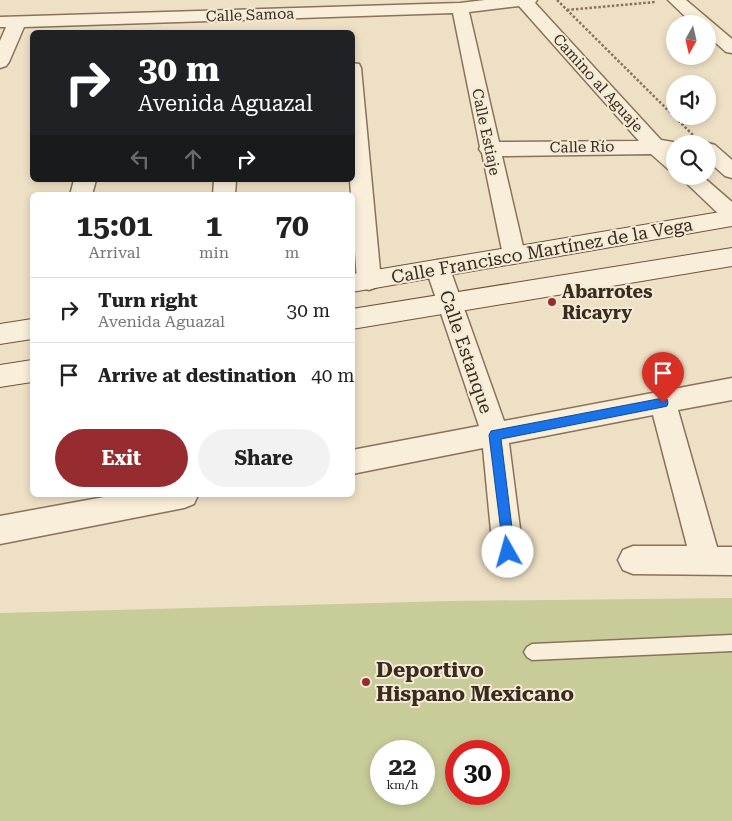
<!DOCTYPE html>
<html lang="en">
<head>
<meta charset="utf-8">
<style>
	body { margin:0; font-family:"Roboto Serif",serif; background:#f2f2f2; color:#222; height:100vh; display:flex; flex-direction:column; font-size:19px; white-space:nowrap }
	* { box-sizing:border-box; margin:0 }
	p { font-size:16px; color:#767676 }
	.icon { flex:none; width:28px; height:28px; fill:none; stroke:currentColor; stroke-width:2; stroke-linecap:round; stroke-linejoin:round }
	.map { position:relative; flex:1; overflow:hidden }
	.drawer { position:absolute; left:30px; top:192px; width:325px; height:305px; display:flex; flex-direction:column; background:#fff; border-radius:8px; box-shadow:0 2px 8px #0003 }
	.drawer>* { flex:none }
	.guide { position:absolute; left:30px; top:30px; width:325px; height:152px; border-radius:8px; box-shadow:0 2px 8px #0003; background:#202124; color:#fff; overflow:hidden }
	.needle { width:32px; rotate:188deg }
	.fabs { position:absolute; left:666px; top:15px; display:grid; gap:10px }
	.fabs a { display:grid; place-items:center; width:50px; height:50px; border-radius:50%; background:#fff; box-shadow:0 2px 8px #0003; font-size:25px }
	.speed { position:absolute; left:370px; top:740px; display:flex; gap:10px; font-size:25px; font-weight:700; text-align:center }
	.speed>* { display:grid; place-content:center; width:65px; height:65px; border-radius:50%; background:#fff; box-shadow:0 2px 8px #0003; line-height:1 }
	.speed small { font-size:12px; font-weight:400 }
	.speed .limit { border:8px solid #d22; background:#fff; color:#111 }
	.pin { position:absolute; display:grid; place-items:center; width:42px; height:42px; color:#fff; margin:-51px -21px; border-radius:50% 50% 50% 0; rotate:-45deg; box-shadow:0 0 5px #0007 }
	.pin .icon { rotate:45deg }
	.me { position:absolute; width:55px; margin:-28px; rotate:353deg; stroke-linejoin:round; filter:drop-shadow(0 0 4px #0008) }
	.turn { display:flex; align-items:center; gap:18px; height:105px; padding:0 25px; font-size:22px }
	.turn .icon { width:65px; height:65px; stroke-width:2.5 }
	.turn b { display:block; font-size:35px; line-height:42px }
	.lanes { display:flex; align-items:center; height:48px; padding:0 25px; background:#0003; justify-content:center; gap:25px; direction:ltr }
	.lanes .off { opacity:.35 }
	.eta { display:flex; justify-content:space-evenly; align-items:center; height:85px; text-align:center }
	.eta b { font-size:30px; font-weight:700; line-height:35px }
	.primary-button { display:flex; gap:10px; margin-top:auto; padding:10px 25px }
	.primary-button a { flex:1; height:58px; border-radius:30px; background:#972c30; color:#fff; font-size:20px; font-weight:700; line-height:58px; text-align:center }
	.primary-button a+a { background:#f2f2f2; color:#222 }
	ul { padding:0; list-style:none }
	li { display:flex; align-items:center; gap:15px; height:65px; padding:0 25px; border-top:1px solid #e0e0e0 }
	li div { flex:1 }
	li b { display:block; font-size:19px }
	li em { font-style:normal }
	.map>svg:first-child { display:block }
	.green { fill:#c8cc99; fill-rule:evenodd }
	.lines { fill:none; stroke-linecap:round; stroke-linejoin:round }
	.lane-casing { stroke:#89725b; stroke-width:3 }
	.street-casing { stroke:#89725b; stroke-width:3 }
	.secondary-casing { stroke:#6b533f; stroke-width:2 }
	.path { stroke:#89725b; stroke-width:2.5; stroke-dasharray:2.5 2; stroke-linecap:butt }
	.lane { fill:#f8eed9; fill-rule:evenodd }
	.street { fill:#f8eed9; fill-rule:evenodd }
	.secondary { fill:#f8eed9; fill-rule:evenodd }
	.route { fill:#1a73e8; stroke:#114b97 }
	.poi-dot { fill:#972c30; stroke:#f5ebd5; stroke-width:2 }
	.labels { text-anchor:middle; stroke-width:4; stroke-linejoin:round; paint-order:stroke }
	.far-street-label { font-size:15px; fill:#392b1f; stroke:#f5ebd5 }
	.street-label { font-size:18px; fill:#392b1f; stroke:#f5ebd5 }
	.poi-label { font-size:18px; font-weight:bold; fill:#392b1f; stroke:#f5ebd5; text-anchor:start }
	.near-poi-label { font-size:21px; font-weight:bold; fill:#392b1f; stroke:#f5ebd5; text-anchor:start }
</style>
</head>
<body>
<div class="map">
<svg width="732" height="821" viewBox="0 0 732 821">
	<rect width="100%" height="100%" fill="#eee0c5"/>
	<path class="green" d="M732 598V821H0V613L451 601ZM381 751H424V794H381ZM456 751H499V794H456Z"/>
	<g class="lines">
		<g class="lane-casing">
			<polygon id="lane" points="732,635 732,651 532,660 527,657 524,652 527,647 532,644"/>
		</g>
		<g class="street-casing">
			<g id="street">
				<path d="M485 0H537L535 3 661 140 673 142 675 145 673 151 675 171 668 169 651 154 502 156 525 255 522 261 514 263 506 261 503 255 482 153 479 149 480 147 453 13 24 27 9 62 6 66 0 68V41L6 27H0V17L460 3ZM519 6 639 141 499 142 469 12Z"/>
				<polygon points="668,0 686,0 732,39 732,53 726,52 708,36 708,24 693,24"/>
				<polygon points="352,63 359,64 361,68 381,281 377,287 369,290 361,287 357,281 350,180 352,180"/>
				<polygon points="708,143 715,145 732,160 732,178 725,176 708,161 706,144"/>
				<polygon points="679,176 702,176 732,202 732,222 724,219"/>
				<polygon points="74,180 96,180 92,195 70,195"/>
				<polygon points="214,180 236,180 235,195 213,195"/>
				<polygon points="438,260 446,263 450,269 504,421 732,378 732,400 678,410 717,547 732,547 732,575 633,574 623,570 618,560 623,550 633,546 687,546 653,415 509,443 523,552 518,562 508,566 498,562 493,552 483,448 352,474 352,450 479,426 426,269 430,263"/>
				<polygon points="115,495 198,495 194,504 184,508 0,544 0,516"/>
			</g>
		</g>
		<g class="secondary-casing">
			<g id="secondary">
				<polygon points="732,210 732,226 352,292 352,274"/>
				<polygon points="732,248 732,266 352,329 352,309"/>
				<polygon points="32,319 32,339 0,344 0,324"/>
				<polygon points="32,360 32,382 0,387 0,365"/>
			</g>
		</g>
		<g class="path">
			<polyline points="557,0 696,138"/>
			<polyline points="567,10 655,2"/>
		</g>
		<use href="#lane" class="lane"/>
		<use href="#street" class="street"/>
		<use href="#secondary" class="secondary"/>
	</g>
	<polygon class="route" points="663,398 667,399 668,403 667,406 663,407 501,439 515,552 513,556 508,558 504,556 489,435 491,431"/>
	<g class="poi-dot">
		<circle cx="552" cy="302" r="5"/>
		<circle cx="366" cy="682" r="5"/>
	</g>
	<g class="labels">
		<g class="far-street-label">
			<text transform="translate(250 15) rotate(-2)" y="5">Calle Samoa</text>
			<text transform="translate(598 83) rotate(48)" y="5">Camino al Aguaje</text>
			<text transform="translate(486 132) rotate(78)" y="5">Calle Estiaje</text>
			<text transform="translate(582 147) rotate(-1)" y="5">Calle Río</text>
		</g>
		<g class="street-label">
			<text transform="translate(542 251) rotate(-10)" y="6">Calle Francisco Martínez de la Vega</text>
			<text transform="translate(466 352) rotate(71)" y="6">Calle Estanque</text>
		</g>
		<g class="poi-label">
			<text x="562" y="298">Abarrotes<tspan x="562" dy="21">Ricayry</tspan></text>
		</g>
		<g class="near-poi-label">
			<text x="376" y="677">Deportivo<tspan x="376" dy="24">Hispano Mexicano</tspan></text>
		</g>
	</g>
</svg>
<div class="fabs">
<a><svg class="needle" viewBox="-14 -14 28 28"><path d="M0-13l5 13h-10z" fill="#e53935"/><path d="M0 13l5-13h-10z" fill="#767676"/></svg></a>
<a><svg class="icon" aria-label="sound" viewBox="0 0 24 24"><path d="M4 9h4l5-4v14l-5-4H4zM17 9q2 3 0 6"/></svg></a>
<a><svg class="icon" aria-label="search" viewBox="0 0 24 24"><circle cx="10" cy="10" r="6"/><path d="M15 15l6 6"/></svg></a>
</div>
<div class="speed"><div>22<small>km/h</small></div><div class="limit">30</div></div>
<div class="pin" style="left:663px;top:403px;background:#d93025"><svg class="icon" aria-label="arrive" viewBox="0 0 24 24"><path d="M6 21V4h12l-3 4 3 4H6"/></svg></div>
<svg class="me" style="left:508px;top:552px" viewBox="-20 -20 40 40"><circle r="19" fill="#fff"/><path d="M0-13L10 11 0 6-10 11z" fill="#1a73e8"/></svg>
<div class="guide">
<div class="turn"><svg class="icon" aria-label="right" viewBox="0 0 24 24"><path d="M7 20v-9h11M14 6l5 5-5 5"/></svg><div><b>30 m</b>Avenida Aguazal</div></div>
<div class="lanes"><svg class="icon off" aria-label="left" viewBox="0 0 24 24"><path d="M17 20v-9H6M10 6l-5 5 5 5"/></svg><svg class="icon off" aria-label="ahead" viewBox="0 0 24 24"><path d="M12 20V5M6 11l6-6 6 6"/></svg><svg class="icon" aria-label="right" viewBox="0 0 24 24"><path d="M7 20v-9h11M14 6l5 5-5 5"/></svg></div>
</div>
<section class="drawer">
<div class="eta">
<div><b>15:01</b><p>Arrival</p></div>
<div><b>1</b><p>min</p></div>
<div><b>70</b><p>m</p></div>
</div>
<ul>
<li><svg class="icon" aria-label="right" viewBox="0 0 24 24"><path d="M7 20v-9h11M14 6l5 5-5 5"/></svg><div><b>Turn right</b><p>Avenida Aguazal</p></div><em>30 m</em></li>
<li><svg class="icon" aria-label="arrive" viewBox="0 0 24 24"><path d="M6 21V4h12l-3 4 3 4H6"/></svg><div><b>Arrive at destination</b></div><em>40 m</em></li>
</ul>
<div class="primary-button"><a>Exit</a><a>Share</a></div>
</section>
</div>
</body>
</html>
